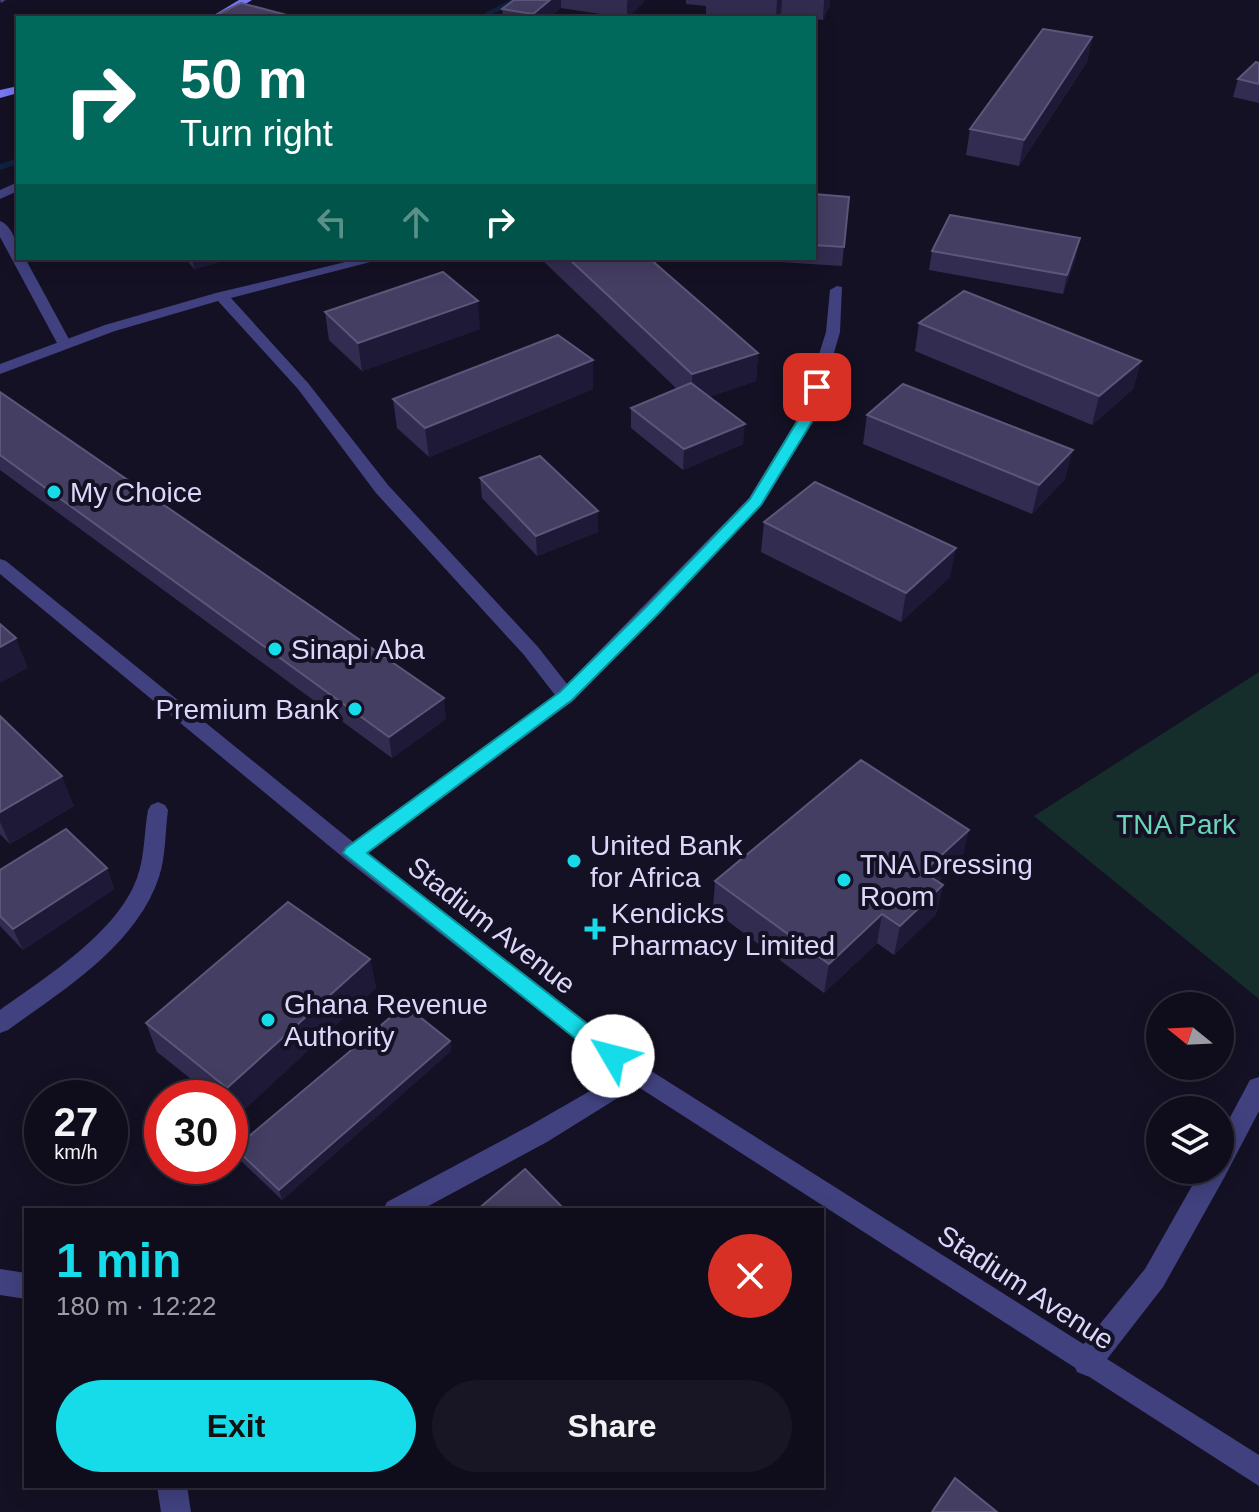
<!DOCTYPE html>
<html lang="en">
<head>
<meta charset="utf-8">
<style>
	body { margin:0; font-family:Helvetica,sans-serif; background:#181624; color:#f1f3f6; height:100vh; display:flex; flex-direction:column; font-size:30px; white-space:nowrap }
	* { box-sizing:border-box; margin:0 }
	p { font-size:26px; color:#9b9ca3 }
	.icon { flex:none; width:44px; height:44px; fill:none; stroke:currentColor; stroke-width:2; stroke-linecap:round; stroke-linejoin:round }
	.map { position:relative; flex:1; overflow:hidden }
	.drawer { position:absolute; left:24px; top:1208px; width:800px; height:280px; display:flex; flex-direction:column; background:#0f0d1b; border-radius:0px; box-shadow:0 4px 20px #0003,0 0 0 2px #2f2d3a }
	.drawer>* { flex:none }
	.guide { position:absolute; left:16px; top:16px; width:800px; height:244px; border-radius:0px; box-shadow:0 4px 20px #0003,0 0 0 2px #2f2d3a; background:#00695c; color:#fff; overflow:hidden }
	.needle { width:52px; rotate:288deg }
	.fabs { position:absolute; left:1146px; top:992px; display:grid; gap:16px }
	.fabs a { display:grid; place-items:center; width:88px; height:88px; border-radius:50%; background:#0f0d1b; box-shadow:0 4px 20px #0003,0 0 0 2px #2f2d3a; font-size:40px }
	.speed { position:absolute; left:24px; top:1080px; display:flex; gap:16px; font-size:40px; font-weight:700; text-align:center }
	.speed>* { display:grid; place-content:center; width:104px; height:104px; border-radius:50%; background:#0f0d1b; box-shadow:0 4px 20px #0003,0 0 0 2px #2f2d3a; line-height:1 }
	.speed small { font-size:20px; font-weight:400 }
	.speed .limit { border:12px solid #d22; background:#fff; color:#111 }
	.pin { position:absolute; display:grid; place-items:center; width:68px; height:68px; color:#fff; margin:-34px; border-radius:16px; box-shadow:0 4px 12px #0006 }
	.me { position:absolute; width:88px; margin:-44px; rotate:307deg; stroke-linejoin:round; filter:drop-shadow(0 0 6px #0008) }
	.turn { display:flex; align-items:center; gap:28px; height:168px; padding:0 32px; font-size:36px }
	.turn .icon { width:104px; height:104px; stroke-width:2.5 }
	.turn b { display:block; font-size:56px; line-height:68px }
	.lanes { display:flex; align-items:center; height:76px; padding:0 32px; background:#0003; justify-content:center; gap:40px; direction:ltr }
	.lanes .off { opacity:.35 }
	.round { display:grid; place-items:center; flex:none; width:84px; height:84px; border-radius:42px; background:#181624 }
	.head { display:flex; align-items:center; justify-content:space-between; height:136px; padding:0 32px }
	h1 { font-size:48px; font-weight:800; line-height:60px; color:#16dce9 }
	.primary-button { display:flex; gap:16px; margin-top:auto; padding:16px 32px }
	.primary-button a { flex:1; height:92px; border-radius:48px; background:#16dce9; color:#111; font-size:32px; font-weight:800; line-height:92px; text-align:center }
	.primary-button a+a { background:#181624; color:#f1f3f6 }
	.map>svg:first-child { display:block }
	.green { fill:#152e2c }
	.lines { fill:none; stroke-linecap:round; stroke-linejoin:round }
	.stream { fill:#0f223f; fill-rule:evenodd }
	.lane { fill:#41417f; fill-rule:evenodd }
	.street { fill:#41417f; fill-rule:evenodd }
	.secondary { fill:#7879f2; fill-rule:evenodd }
	.wall { fill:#322c50 }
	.shaded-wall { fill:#1e1937 }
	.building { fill:#443e62; stroke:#5c567a; stroke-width:2 }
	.route { fill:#16dce9; stroke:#0e8f97; stroke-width:2 }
	.poi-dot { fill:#16dce9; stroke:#141124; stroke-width:3 }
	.labels { text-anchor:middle; stroke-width:8; stroke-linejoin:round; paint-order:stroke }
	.poi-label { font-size:28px; fill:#dbd8fb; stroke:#141124; text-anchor:start }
	.park-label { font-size:28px; fill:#6ad5b7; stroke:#141124 }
	.street-label { font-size:28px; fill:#dbd8fb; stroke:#141124 }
</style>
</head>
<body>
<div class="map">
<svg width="1259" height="1512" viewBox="0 0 1259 1512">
	<rect width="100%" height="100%" fill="#141124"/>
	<polygon class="green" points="1259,672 1259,999 1034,816"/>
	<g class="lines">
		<g class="stream">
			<polygon points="510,0 520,0 485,18 475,18"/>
			<polygon points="18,158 18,164 0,170 0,164"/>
		</g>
		<g class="lane">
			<polygon points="18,182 18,191 0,199 0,190"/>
			<path d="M0 221C13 226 18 245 18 258H25L71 343 69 346H59L57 343 0 237Z"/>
			<path d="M158 802 165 805 168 810C165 832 166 856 159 877 136 946 63 990 8 1030L0 1033V1010C46 977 117 933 137 878 145 856 144 832 148 810L151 805Z"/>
			<polygon points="637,1064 645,1067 649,1074 645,1081 547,1142 421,1210 383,1210 387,1202 529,1126"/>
			<polygon points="1259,1077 1259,1111 1224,1178 1163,1287 1097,1372 1087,1376 1077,1372 1073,1362 1077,1352 1145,1269 1201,1170 1220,1170 1220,1136 1250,1080"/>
			<polygon points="0,1269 26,1273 26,1299 0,1295"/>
			<polygon points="157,1486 187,1486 191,1512 161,1512"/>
		</g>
		<g class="street">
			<polygon points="0,0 6,0 1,3"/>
			<polygon points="362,258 386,258 231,298 308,383 388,485 538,647 567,684 749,498 800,415 826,332 830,290 837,286 842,287 840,332 816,415 762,505 573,701 368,853 645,1067 1259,1455 1259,1486 629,1081 345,859 0,574 0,559 6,561 353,842 555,695 524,655 376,493 298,389 218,301 115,331 0,374 0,364 105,325 216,293"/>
		</g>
		<g class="secondary">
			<polygon points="239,0 252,0 222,18 209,18"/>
			<polygon points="18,86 18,93 0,98 0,90"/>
		</g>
	</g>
	<g class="wall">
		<polygon points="514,0 644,0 644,2 627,18 561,8 549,18 503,18 502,9"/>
		<polygon points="686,0 830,0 830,5 823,20 781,15 780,18 706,17 706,6 686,4"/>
		<polygon points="1092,37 1087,62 1019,166 966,155 970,129"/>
		<polygon points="1259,63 1259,103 1233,97 1238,79"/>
		<polygon points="814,194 849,197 842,266 764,261 764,258 814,258"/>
		<polygon points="932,251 1076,257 1063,294 929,270"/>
		<polygon points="185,258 233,258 194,269"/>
		<polygon points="540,258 649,258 758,353 756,381 708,397 743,444 683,470 631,428 631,408 677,389"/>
		<polygon points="325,312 480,329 362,371 329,340"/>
		<polygon points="919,323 1141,361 1133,389 1092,425 915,351"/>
		<polygon points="593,389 429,457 397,428 393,399"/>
		<polygon points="0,392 446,719 392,758 0,470"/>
		<polygon points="867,415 1065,479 1032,514 863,444"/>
		<polygon points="480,478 598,511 598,532 537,556 482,498"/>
		<polygon points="764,522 950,577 901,622 761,552"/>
		<polygon points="0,716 74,806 10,844 0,834"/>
		<polygon points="962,860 938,882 943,885 936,914 894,955 877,943 824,993 713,910 715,881"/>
		<polygon points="107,868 114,889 23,950 0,926 0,870"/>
		<polygon points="370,959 376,988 237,1116 230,1110 230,1098 215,1098 157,1052 146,1023"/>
		<polygon points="450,1041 451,1051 282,1200 238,1158 235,1148"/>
	</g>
	<g class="shaded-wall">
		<polygon points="550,0 561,0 561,8 549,18 534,18 533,14"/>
		<polygon points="628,0 644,0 644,2 627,18 627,2"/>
		<polygon points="777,0 782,0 781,15 780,18 776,18"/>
		<polygon points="824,0 830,0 830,5 823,20"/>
		<polygon points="1092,37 1087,62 1019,166 1024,140"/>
		<polygon points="1080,238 1076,257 1063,294 1067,275"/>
		<polygon points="192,258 233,258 194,269"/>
		<polygon points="478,301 480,329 362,371 358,343"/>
		<polygon points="758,353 756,381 692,402 692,374"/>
		<polygon points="593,360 593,389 429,457 425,428"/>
		<polygon points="1141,361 1133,389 1092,425 1099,396"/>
		<polygon points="745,424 743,444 683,470 684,449"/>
		<polygon points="1073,450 1065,479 1032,514 1039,485"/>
		<polygon points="598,511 598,532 537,556 536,536"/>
		<polygon points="956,548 950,577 901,622 906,593"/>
		<polygon points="16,638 28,668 0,683 0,647"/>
		<polygon points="444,698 446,719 392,758 389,737"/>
		<polygon points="62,776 74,806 10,844 0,822 0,812"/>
		<polygon points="969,830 962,860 917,901 923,872"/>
		<polygon points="107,868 114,889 23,950 13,929"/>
		<polygon points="943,885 936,914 894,955 900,926"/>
		<polygon points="882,914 877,943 824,993 829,964"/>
		<polygon points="370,959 376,988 237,1116 227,1088"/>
		<polygon points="450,1041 451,1051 282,1200 279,1190"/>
	</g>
	<g class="building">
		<polygon points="514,0 550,0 533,14 502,9"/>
		<polygon points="241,3 283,14 274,18 210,18"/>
		<polygon points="1043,29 1092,37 1024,140 970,129"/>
		<polygon points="1256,62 1259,63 1259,84 1238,79"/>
		<polygon points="814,194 849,197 844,247 814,245"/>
		<polygon points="950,215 1080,238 1067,275 932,251"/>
		<polygon points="568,258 649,258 758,353 692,374"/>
		<polygon points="443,272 478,301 358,343 325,312"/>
		<polygon points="964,291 1141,361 1099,396 919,323"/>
		<polygon points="558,335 593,360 425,428 393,399"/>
		<polygon points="691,383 745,424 684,449 631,408"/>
		<polygon points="903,384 1073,450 1039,485 867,415"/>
		<polygon points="0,392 444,698 389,737 0,455"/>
		<polygon points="540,456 598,511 536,536 480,478"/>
		<polygon points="815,482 956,548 906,593 764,522"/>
		<polygon points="0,624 16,638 0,647"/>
		<polygon points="0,716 62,776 0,812"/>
		<polygon points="861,760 969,830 923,872 943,885 900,926 882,914 829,964 715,881"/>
		<polygon points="66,829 107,868 13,929 0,916 0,870"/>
		<polygon points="288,902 370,959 227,1088 146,1023"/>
		<polygon points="405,1005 450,1041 279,1190 235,1148"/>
		<polygon points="525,1169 565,1210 477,1210"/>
		<polygon points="955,1478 997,1512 932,1512"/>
	</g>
	<polygon class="route" points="817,383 824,387 816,415 761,505 658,614 572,700 367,853 621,1050 624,1056 621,1063 613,1066 606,1063 343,853 346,848 560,692 646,607 750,499 801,415 810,387"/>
	<g class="poi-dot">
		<circle cx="54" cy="492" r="8"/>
		<circle cx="275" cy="649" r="8"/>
		<circle cx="355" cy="709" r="8"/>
		<circle cx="574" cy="861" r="8"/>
		<circle cx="844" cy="880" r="8"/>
		<path d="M591 917h8v8h8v8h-8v8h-8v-8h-8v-8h8z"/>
		<circle cx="268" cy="1020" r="8"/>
	</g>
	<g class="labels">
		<g class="poi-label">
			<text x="70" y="502">My Choice</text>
			<text x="291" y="659">Sinapi Aba</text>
			<text x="339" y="719" text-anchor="end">Premium Bank</text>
			<text x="590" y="855">United Bank<tspan x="590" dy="32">for Africa</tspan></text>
			<text x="860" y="874">TNA Dressing<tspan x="860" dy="32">Room</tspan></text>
			<text x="611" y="923">Kendicks<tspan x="611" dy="32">Pharmacy Limited</tspan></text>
			<text x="284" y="1014">Ghana Revenue<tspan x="284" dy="32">Authority</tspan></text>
		</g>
		<g class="park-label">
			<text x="1176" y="834">TNA Park</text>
		</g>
		<g class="street-label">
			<text transform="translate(492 925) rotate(38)" y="10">Stadium Avenue</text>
			<text transform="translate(1026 1287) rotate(33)" y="10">Stadium Avenue</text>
		</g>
	</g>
</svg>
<div class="fabs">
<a><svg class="needle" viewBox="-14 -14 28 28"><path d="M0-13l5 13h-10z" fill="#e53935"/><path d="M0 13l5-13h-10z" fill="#9b9ca3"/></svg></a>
<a><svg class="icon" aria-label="layers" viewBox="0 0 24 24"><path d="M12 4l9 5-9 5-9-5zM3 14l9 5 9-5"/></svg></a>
</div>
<div class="speed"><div>27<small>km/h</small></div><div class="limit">30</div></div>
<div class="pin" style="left:817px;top:387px;background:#d93025"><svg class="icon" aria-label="arrive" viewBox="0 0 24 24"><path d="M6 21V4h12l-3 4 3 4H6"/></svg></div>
<svg class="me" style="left:613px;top:1056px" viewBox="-20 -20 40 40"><circle r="19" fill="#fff"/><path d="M0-13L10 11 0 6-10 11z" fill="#16dce9"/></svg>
<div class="guide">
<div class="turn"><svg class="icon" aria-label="right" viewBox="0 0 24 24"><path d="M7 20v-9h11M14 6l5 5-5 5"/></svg><div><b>50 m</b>Turn right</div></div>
<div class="lanes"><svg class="icon off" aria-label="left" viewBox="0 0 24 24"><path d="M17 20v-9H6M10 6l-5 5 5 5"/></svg><svg class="icon off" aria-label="ahead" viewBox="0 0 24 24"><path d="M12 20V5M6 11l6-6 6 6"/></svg><svg class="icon" aria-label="right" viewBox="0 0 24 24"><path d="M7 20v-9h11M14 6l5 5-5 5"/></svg></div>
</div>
<section class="drawer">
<div class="head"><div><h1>1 min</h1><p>180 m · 12:22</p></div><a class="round" style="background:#d93025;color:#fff"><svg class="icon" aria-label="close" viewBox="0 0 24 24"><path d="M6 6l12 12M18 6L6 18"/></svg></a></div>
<div class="primary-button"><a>Exit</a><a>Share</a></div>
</section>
</div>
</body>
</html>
